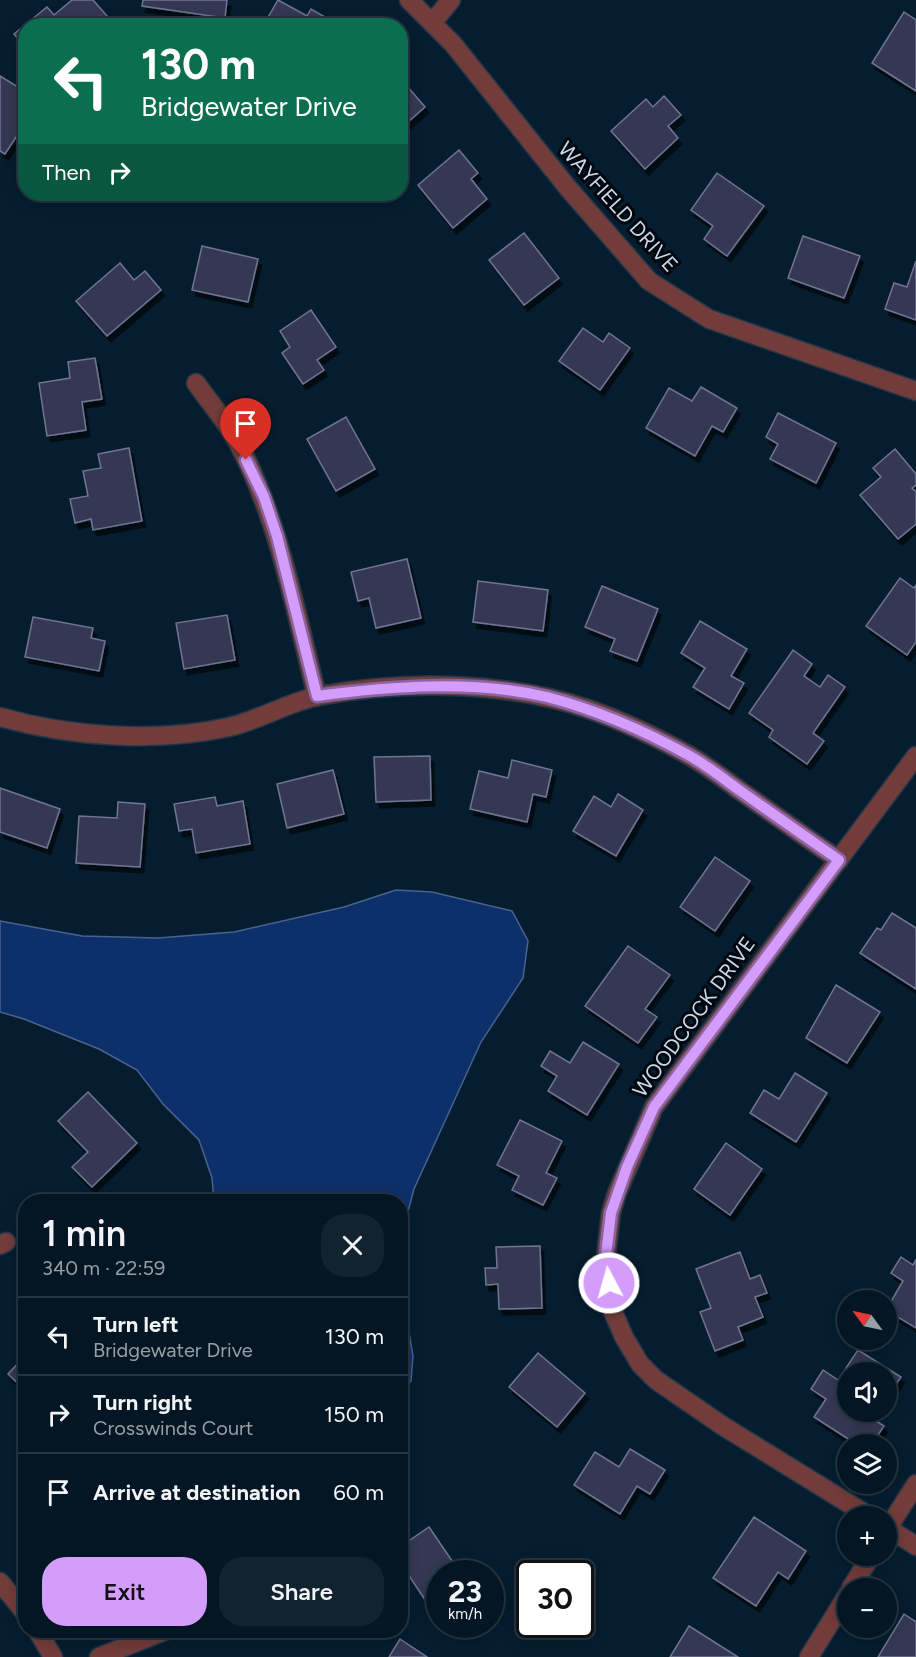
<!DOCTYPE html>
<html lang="en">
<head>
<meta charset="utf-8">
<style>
	body { margin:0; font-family:Figtree,sans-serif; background:#122330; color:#f1f3f6; height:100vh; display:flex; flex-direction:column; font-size:22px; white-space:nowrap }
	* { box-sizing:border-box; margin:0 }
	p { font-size:20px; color:#979fa6 }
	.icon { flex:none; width:33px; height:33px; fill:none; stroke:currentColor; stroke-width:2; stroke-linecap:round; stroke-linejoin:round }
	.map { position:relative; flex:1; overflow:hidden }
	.sheet { position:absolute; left:18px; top:1194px; width:390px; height:444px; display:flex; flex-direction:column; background:#041623; border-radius:24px; box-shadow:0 3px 15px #0003,0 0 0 2px #253541 }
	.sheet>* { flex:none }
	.top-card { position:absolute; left:18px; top:18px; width:390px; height:183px; border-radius:24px; box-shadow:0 3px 15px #0003,0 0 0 2px #253541; background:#0b6e4f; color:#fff; overflow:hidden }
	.needle { width:39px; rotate:303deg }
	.tools { position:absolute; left:837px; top:1290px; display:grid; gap:12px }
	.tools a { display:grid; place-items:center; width:60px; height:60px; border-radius:50%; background:#041623; box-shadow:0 3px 15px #0003,0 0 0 2px #253541; font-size:30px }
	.speed { position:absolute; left:426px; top:1560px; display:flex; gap:12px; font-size:30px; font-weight:700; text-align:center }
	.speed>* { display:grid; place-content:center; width:78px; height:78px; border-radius:50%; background:#041623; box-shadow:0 3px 15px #0003,0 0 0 2px #253541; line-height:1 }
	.speed small { font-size:15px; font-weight:400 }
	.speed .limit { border:3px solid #111; border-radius:9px; background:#fff; color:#111 }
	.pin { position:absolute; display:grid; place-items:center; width:51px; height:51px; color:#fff; margin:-62px -26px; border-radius:50% 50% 50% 0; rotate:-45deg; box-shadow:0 0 6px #0007 }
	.pin .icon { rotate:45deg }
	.me { position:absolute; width:66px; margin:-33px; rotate:354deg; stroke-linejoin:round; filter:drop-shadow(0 0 4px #0008) }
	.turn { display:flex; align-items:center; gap:21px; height:126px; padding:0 24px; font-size:27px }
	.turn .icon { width:78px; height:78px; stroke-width:2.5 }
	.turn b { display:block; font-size:42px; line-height:51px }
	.then { display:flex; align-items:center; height:57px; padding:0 24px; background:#0003; gap:12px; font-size:22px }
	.round { display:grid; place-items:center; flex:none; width:63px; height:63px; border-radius:24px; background:#122330 }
	.summary { display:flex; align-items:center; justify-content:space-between; height:102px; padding:0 24px }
	h1 { font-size:36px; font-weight:600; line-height:45px }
	.button { display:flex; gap:12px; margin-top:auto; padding:12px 24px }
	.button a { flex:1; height:69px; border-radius:24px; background:#d49cfb; color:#111; font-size:24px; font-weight:600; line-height:69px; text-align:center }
	.button a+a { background:#122330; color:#f1f3f6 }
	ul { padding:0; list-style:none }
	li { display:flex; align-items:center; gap:18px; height:78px; padding:0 24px; border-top:2px solid #253541 }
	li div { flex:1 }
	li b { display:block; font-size:22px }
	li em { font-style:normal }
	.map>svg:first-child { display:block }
	.water { fill:#0e306a; stroke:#47638f; stroke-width:1.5 }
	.building { fill:#363853; stroke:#717492; stroke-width:1.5; filter:url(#shadow) }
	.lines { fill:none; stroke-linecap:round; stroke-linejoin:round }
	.street-casing { stroke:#213749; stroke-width:21 }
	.street { stroke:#723c3a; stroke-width:18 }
	.route-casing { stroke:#8a65a3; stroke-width:15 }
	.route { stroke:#d49cfb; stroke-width:10 }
	.labels { text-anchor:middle; stroke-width:6; stroke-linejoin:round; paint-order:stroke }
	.street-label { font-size:21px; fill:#cbd9e6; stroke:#01070e }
</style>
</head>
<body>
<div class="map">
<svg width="916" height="1657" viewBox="0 0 916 1657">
	<defs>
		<filter id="shadow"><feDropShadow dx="3.5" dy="6" stdDeviation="0" flood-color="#0009"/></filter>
	</defs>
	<rect width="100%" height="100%" fill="#051d2f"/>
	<g class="water">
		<polygon points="396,890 432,892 512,911 528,941 523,978 481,1042 414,1189 401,1238 400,1202 214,1201 212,1178 199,1140 163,1104 137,1070 99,1049 24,1019 0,1012 0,921 82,936 158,938 234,932 344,907"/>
		<polygon points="401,1285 413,1356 411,1381 401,1389"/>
	</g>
	<g class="building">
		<polygon points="72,0 93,0 115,25 26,26 26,48 14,34 47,7 54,15"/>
		<polygon points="143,0 227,0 225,18 142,6"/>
		<polygon points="278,0 307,16 311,9 339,25 263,26"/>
		<polygon points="904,12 916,20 916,91 872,63"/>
		<polygon points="0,76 26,92 26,122 5,154 0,151"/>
		<polygon points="407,86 425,107 400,129 400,92"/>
		<polygon points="664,96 681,115 668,126 678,138 645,169 611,131 646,99 653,107"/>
		<polygon points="459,150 478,173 471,179 487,199 453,228 418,185"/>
		<polygon points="717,173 764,206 727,256 704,239 713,226 691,210"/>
		<polygon points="524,233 559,278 524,305 489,260"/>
		<polygon points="803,236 860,256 844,298 788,278"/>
		<polygon points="202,246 258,259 248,302 192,290"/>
		<polygon points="916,261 916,320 885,309 894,283 907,287"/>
		<polygon points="120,263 134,280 145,271 161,290 107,336 76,301"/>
		<polygon points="311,310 336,347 317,360 324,370 303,384 282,353 290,347 280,331"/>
		<polygon points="583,328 603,342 609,333 630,348 600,390 559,361"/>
		<polygon points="95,358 102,399 82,402 86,430 47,436 39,383 70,378 68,362"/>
		<polygon points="701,387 737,408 723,432 712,426 695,456 646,428 669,388 692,401"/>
		<polygon points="778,413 836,443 816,483 770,459 778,444 766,437"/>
		<polygon points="346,417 375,469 336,491 307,439"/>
		<polygon points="129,448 142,521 93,530 91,519 75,523 70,499 88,496 83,471 101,468 98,454"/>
		<polygon points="895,449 916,474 916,485 912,488 916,492 916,524 898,539 860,495 881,477 873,468"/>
		<polygon points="407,559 421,618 376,628 369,598 358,601 351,572"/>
		<polygon points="900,578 914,588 916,585 916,642 907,655 866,626"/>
		<polygon points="478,581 548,590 543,631 473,622"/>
		<polygon points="602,586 658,609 637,661 610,651 615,639 585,627"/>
		<polygon points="227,615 235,660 184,669 176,623"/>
		<polygon points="33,617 93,628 91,638 105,641 99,671 25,657"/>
		<polygon points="700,621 747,649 731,676 744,683 729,709 693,687 705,668 681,653"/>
		<polygon points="793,650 812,664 804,676 820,687 828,675 845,687 813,733 824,741 807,764 769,737 773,730 749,713"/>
		<polygon points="430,756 431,800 376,802 374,757"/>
		<polygon points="512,760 552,770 546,797 533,794 527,822 470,809 479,771 508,778"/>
		<polygon points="333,770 344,814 287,828 277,784"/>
		<polygon points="0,788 60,809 47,848 0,832"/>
		<polygon points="618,794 643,810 616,856 573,831 594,796 611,807"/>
		<polygon points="215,797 217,806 243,801 250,844 196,853 192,829 179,831 174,804"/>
		<polygon points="118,802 145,804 140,867 76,863 79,816 117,818"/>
		<polygon points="715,857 750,881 715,931 680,907"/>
		<polygon points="892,913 916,928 916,989 860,953 877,928 881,930"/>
		<polygon points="628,946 670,975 645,1009 657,1017 638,1043 585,1006"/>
		<polygon points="836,985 880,1012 847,1063 806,1038"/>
		<polygon points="583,1042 619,1064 587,1115 548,1091 557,1076 541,1066 550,1051 570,1063"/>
		<polygon points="795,1073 827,1093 796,1142 750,1113 764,1090 779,1099"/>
		<polygon points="88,1092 137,1143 92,1187 72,1167 88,1152 58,1121"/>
		<polygon points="520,1120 562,1141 546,1173 557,1178 543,1205 512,1190 519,1176 497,1165"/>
		<polygon points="726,1143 762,1169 730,1215 694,1189"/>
		<polygon points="540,1246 542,1308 499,1309 498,1284 486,1285 485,1268 497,1268 496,1247"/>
		<polygon points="740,1252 750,1279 760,1275 767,1293 755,1297 763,1317 738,1327 743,1340 715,1351 700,1312 711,1308 696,1269"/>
		<polygon points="901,1257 913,1265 916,1260 916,1328 886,1310 903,1281 891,1273"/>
		<polygon points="858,1350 901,1377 886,1399 886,1372 848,1372 848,1412 878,1412 873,1419 884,1426 872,1444 856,1444 814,1417 826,1399 811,1389 823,1370 838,1380"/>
		<polygon points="538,1353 585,1393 557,1427 509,1387"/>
		<polygon points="26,1355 26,1391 8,1374"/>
		<polygon points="630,1449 665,1470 650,1494 637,1486 620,1514 574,1485 595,1452 619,1467"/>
		<polygon points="754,1517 806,1551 788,1579 778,1572 756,1606 713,1578"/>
		<polygon points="429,1527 461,1574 440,1574 440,1607 433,1612 408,1574 400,1579 400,1547"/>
		<polygon points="904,1614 916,1622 916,1657 878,1657"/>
		<polygon points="689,1626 738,1657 670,1657"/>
		<polygon points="400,1639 427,1657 389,1657"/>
	</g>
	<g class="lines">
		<g class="street-casing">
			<g id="street">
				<polyline points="409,0 453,44 568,188 649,281 709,319 916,391"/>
				<polyline points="432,23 451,0"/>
				<path d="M196 383C210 403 227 422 238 443 280 522 295 611 317 696"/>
				<path d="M0 717C70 737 157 743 229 727 260 720 288 702 319 696 402 680 507 681 588 709 623 721 658 738 690 756 707 766 723 778 739 790 772 813 805 837 839 860"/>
				<polyline points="0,1245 6,1242"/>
				<polyline points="869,1516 723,1426 656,1380 640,1364 624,1337 613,1312 606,1255 611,1213 617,1193 654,1107 916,756"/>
				<polyline points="886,1527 916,1546"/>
				<polyline points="886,1531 916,1484"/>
				<polyline points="0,1582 26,1614"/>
				<polyline points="851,1588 871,1556"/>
				<polyline points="37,1630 53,1657"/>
				<polyline points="99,1657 167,1630"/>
				<polyline points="809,1657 848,1594"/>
			</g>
		</g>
		<use href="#street" class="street"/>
	</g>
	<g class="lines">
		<g class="route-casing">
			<path id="route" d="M246 460 264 497 277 536 317 696C391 686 474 680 547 697 597 710 645 731 690 756 708 766 725 780 742 792 774 815 806 837 839 860L654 1107 627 1167 611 1213 606 1255 609 1283"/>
		</g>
		<use href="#route" class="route"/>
	</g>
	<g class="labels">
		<g class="street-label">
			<text transform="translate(618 207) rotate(48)" y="7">WAYFIELD DRIVE</text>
			<text transform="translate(694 1017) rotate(-54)" y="7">WOODCOCK DRIVE</text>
		</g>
	</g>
</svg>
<div class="tools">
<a><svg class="needle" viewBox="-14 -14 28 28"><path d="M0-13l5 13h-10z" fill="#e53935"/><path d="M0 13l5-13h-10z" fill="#979fa6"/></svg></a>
<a><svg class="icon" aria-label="sound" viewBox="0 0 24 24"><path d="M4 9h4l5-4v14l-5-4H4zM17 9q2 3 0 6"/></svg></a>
<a><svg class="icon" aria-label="layers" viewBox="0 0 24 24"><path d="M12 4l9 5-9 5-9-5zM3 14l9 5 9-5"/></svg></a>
<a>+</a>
<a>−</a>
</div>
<div class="speed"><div>23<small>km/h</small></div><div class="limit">30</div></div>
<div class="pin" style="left:246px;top:460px;background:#d93025"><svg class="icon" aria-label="arrive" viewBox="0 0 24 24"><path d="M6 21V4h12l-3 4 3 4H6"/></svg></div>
<svg class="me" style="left:609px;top:1283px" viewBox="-20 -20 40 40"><circle r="17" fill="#d49cfb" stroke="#fff" stroke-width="3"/><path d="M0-11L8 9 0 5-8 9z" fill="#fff"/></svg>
<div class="top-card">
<div class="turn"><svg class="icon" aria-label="left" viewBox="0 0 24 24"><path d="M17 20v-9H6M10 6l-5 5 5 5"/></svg><div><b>130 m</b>Bridgewater Drive</div></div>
<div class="then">Then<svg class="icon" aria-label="right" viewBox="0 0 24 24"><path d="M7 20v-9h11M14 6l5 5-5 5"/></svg></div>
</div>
<section class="sheet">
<div class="summary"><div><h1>1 min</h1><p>340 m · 22:59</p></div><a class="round"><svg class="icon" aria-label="close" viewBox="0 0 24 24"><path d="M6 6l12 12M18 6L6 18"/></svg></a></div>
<ul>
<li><svg class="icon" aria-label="left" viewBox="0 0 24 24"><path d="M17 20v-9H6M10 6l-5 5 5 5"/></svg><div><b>Turn left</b><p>Bridgewater Drive</p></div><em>130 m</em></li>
<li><svg class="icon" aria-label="right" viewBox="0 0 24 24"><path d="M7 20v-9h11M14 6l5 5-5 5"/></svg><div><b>Turn right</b><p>Crosswinds Court</p></div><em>150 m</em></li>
<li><svg class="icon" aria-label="arrive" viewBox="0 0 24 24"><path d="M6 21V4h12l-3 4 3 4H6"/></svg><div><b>Arrive at destination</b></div><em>60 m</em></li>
</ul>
<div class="button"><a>Exit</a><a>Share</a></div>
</section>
</div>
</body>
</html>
